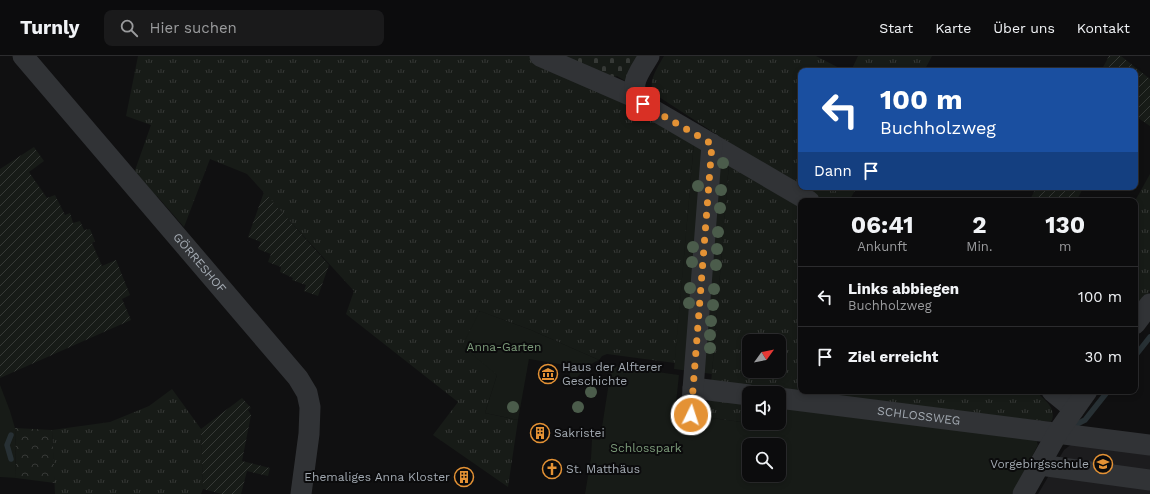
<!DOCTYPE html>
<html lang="de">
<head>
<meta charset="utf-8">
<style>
	body { margin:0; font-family:"Work Sans",sans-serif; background:#1a1a1b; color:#f1f3f6; height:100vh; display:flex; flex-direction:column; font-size:15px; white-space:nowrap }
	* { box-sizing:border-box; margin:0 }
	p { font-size:13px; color:#9a9b9d }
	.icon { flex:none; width:22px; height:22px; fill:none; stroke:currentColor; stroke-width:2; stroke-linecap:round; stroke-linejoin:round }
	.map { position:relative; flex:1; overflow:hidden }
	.panel { position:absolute; left:798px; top:142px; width:340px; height:196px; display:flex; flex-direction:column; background:#0c0c0d; border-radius:8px; box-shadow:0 2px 6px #0003,0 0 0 1px #2c2c2e }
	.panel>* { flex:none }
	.hud { position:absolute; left:798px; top:12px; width:340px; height:122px; border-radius:8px; box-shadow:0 2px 6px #0003,0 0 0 1px #2c2c2e; background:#1a4fa0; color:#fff; overflow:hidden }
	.needle { width:26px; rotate:57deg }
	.tools { position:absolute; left:742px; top:278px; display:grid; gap:8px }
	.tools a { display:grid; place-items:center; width:44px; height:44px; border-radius:8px; background:#0c0c0d; box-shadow:0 2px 6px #0003,0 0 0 1px #2c2c2e; font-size:20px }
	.pin { position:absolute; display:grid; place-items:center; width:34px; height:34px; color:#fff; margin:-17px; border-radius:8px; box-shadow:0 2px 6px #0006 }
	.me { position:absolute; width:44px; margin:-22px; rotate:4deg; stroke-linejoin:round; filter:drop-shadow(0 0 3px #0008) }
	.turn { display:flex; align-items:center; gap:14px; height:84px; padding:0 16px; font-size:18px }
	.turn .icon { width:52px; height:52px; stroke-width:2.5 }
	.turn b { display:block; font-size:28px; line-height:34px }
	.then { display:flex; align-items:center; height:38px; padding:0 16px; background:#0003; gap:8px; font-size:15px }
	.eta { display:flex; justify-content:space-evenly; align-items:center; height:68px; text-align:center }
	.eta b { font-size:24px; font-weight:700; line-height:28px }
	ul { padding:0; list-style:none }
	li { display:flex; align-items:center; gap:12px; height:60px; padding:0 16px; border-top:1px solid #2c2c2e }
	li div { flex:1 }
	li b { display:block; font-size:15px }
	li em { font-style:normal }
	header { display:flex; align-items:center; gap:24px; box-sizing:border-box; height:56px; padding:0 20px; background:#0c0c0d; border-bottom:1px solid #2c2c2e }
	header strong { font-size:19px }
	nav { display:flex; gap:22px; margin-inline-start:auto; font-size:14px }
	.search { width:280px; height:36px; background:#1a1a1b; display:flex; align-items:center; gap:10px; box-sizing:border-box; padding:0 14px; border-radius:8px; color:#9a9b9d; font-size:15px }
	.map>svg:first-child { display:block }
	.built { fill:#1c1c1e }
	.grass { fill:url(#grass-tufts); fill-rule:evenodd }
	.forest { fill:url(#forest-crowns) }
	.cemetery { fill:url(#cemetery-stones) }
	.park { fill:#171b17; fill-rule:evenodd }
	.garden { fill:url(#garden-furrows) }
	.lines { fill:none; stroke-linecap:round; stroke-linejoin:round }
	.stream { stroke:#273034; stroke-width:5.5 }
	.minor { stroke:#313336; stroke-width:21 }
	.tree { fill:#4b5c4b }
	.route { stroke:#e49235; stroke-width:7; stroke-dasharray:0 12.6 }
	.labels { text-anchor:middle; stroke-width:4; stroke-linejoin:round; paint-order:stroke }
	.street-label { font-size:12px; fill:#a2a9b1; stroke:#0b0b0c }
	.park-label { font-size:12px; fill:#7c9b7a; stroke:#0b0b0c }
	.poi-label { font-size:12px; fill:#a2a9b1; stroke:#0b0b0c; text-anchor:start }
</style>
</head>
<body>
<header>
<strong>Turnly</strong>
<div class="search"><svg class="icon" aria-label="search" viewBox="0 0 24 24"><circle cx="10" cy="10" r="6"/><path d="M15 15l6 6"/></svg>Hier suchen</div>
<nav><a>Start</a><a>Karte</a><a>Über uns</a><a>Kontakt</a></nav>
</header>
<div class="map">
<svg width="1150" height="438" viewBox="0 0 1150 438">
	<defs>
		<pattern id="grass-tufts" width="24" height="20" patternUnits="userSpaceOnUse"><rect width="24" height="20" fill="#171b17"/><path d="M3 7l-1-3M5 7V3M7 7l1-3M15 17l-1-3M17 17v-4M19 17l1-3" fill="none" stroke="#363936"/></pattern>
		<pattern id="forest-crowns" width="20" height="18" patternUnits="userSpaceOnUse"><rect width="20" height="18" fill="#171b17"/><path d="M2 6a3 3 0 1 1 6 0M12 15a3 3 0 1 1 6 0" fill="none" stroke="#363936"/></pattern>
		<pattern id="cemetery-stones" width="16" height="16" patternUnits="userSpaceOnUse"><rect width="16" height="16" fill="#171b17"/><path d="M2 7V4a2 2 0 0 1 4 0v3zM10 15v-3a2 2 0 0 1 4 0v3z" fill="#363936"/></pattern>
		<pattern id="garden-furrows" width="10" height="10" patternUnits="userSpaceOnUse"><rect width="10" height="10" fill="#171b17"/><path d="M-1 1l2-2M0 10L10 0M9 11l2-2" fill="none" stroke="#363936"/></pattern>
	</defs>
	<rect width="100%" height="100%" fill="#101011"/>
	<polygon class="built" points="1072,388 1150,397 1150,438 1038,438 1064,394"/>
	<g class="grass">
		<path d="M138 0H528C585 26 639 56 694 86L675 307 607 298 602 300 599 304 531 274 479 255 497 319 485 357 518 364 508 431 433 379 458 346 346 258 354 235 247 118 210 103 184 171 157 140 154 144 133 120 151 69 126 60Z"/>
		<path d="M664 0H816L845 15H801V131H857L849 145H822L790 124 739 93 656 39C645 28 658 11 664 0Z"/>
		<polygon points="858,0 932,0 924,15 851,15"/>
		<path d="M729 107 801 147V335H1035C1044 343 1058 353 1051 366L711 328ZM749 285H779V315H749Z"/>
		<polygon points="1150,118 1150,235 1135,255 1135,145"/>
		<polygon points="172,333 201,373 203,433 201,438 55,438 52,374 110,366 149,350"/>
		<polygon points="712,344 749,347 749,367 696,360 701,349"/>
	</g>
	<polygon class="forest" points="15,372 52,374 55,427 16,422"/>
	<polygon class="cemetery" points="550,0 641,0 627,26 617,20 614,21"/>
	<g class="park">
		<polygon points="694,86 729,107 712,318 674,313"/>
		<path d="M480 255 531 274 599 304C585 310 578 321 568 331L571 310 529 303 518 364 485 357 497 319 462 290Z"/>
		<path d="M615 310 679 319 675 357 749 367H779V350L1036 383 1038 389 1012 438H585L591 402 592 383 600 384 611 313ZM749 389H779V419H749Z"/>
		<polygon points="0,329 10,355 15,372 16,422 0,421"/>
	</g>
	<g class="garden">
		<polygon points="1109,0 1121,0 1150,23 1150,70 1135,60 1135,15 1101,15"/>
		<polygon points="34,91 44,105 29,116 47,142 55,139 65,159 70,157 73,167 80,165 84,174 90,173 95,185 92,187 102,210 116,204 130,239 122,243 131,264 0,322 0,113"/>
		<polygon points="1037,131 1084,131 1076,145 1029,145"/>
		<polygon points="264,136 329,209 318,240 304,235 306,229 292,224 293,222 280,216 281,211 268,206 271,198 258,193 261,186 248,181"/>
		<polygon points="242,342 251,352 248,354 251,359 242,405 270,412 268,420 247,415 241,438 222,438 203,433 201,373"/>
	</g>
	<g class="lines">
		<g class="stream">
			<polyline points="1135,300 1150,281"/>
			<polyline points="1077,368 1085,364 1108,335"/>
			<polyline points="11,403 7,389 11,379"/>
		</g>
		<g class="minor">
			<path id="s1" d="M23 0 298 322 307 337 310 351 309 378 301 438"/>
			<polyline points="540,0 639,43"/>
			<path d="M649 0C639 17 626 30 643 48L809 145"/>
			<polyline points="1135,268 1150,248"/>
			<polyline points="693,332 749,339"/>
			<polyline points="1052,335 1074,353"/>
			<path id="s2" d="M779 342 1150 389"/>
			<polyline points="691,359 712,88"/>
			<polyline points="1040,409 1150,424"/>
			<polyline points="1023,438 1058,376 1087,335"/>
		</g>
	</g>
	<g class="tree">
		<circle cx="723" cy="107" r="6"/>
		<circle cx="698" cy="130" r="6"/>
		<circle cx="721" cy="134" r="6"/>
		<circle cx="720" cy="152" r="6"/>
		<circle cx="718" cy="176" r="6"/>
		<circle cx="693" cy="191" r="6"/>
		<circle cx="717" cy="193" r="6"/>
		<circle cx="692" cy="206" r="6"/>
		<circle cx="716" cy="209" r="6"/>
		<circle cx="690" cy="232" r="6"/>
		<circle cx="714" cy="233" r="6"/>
		<circle cx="689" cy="247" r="6"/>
		<circle cx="713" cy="249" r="6"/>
		<circle cx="711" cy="265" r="6"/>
		<circle cx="710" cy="279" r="6"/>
		<circle cx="710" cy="292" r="6"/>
		<circle cx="591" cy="336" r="6"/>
		<circle cx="513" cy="351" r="6"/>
		<circle cx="578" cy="351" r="6"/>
	</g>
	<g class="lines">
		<polyline class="route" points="643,48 712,88 691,359"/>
	</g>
	<defs>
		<g id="museum-ring" transform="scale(1)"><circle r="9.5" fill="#0b0b0c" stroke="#e49235" stroke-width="1.5"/><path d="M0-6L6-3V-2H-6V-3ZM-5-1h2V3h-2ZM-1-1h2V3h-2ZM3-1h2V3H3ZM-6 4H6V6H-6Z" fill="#e49235"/></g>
		<g id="building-ring" transform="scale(1)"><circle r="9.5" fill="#0b0b0c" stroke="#e49235" stroke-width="1.5"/><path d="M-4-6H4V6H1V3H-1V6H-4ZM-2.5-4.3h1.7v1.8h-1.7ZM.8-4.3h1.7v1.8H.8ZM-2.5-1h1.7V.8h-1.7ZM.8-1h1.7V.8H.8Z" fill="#e49235"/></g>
		<g id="school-ring" transform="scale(1)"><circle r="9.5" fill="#0b0b0c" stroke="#e49235" stroke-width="1.5"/><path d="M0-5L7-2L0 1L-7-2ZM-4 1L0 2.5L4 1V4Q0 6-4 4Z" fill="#e49235"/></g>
		<g id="church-ring" transform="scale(1)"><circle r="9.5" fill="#0b0b0c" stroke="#e49235" stroke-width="1.5"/><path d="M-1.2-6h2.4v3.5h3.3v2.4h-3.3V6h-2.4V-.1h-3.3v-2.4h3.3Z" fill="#e49235"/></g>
	</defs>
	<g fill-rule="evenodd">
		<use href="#museum-ring" x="548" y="318"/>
		<use href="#building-ring" x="540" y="377"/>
		<use href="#school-ring" x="1103" y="408"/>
		<use href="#church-ring" x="552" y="413"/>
		<use href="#building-ring" x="464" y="421"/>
	</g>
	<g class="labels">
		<g class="street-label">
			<text dy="4" stroke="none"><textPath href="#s1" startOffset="272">GÖRRESHOF</textPath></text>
			<text dy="4" stroke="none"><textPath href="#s2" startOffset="141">SCHLOSSWEG</textPath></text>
		</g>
		<g class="park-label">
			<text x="504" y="295">Anna-Garten</text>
			<text x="646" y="396">Schlosspark</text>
		</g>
		<g class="poi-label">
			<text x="562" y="315">Haus der Alfterer<tspan x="562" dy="14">Geschichte</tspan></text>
			<text x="554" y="381">Sakristei</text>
			<text x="1089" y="412" text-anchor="end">Vorgebirgsschule</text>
			<text x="566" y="417">St. Matthäus</text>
			<text x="450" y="425" text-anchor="end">Ehemaliges Anna Kloster</text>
		</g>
	</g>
</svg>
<div class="tools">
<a><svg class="needle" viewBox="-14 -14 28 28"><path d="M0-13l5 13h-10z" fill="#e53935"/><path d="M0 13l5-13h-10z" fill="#9a9b9d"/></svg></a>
<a><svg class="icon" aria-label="sound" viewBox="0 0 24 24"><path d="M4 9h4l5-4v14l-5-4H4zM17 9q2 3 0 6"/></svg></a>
<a><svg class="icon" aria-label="search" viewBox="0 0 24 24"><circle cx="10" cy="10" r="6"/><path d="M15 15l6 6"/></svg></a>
</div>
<div class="pin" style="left:643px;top:48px;background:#d93025"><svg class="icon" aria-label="arrive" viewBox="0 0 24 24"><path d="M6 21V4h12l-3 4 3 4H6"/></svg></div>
<svg class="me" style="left:691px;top:359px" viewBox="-20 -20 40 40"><circle r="17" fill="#e49235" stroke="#fff" stroke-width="3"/><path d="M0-11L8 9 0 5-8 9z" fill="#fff"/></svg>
<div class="hud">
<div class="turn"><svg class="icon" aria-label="left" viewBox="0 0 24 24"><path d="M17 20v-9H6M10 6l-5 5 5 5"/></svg><div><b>100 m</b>Buchholzweg</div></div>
<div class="then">Dann<svg class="icon" aria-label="arrive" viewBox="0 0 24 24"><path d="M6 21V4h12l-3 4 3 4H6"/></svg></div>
</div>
<section class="panel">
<div class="eta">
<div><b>06:41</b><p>Ankunft</p></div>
<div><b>2</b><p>Min.</p></div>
<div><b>130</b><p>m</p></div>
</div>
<ul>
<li><svg class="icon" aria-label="left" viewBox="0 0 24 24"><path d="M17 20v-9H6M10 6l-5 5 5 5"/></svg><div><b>Links abbiegen</b><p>Buchholzweg</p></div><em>100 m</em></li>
<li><svg class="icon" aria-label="arrive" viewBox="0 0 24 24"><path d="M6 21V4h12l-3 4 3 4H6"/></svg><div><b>Ziel erreicht</b></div><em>30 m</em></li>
</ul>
</section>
</div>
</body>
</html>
